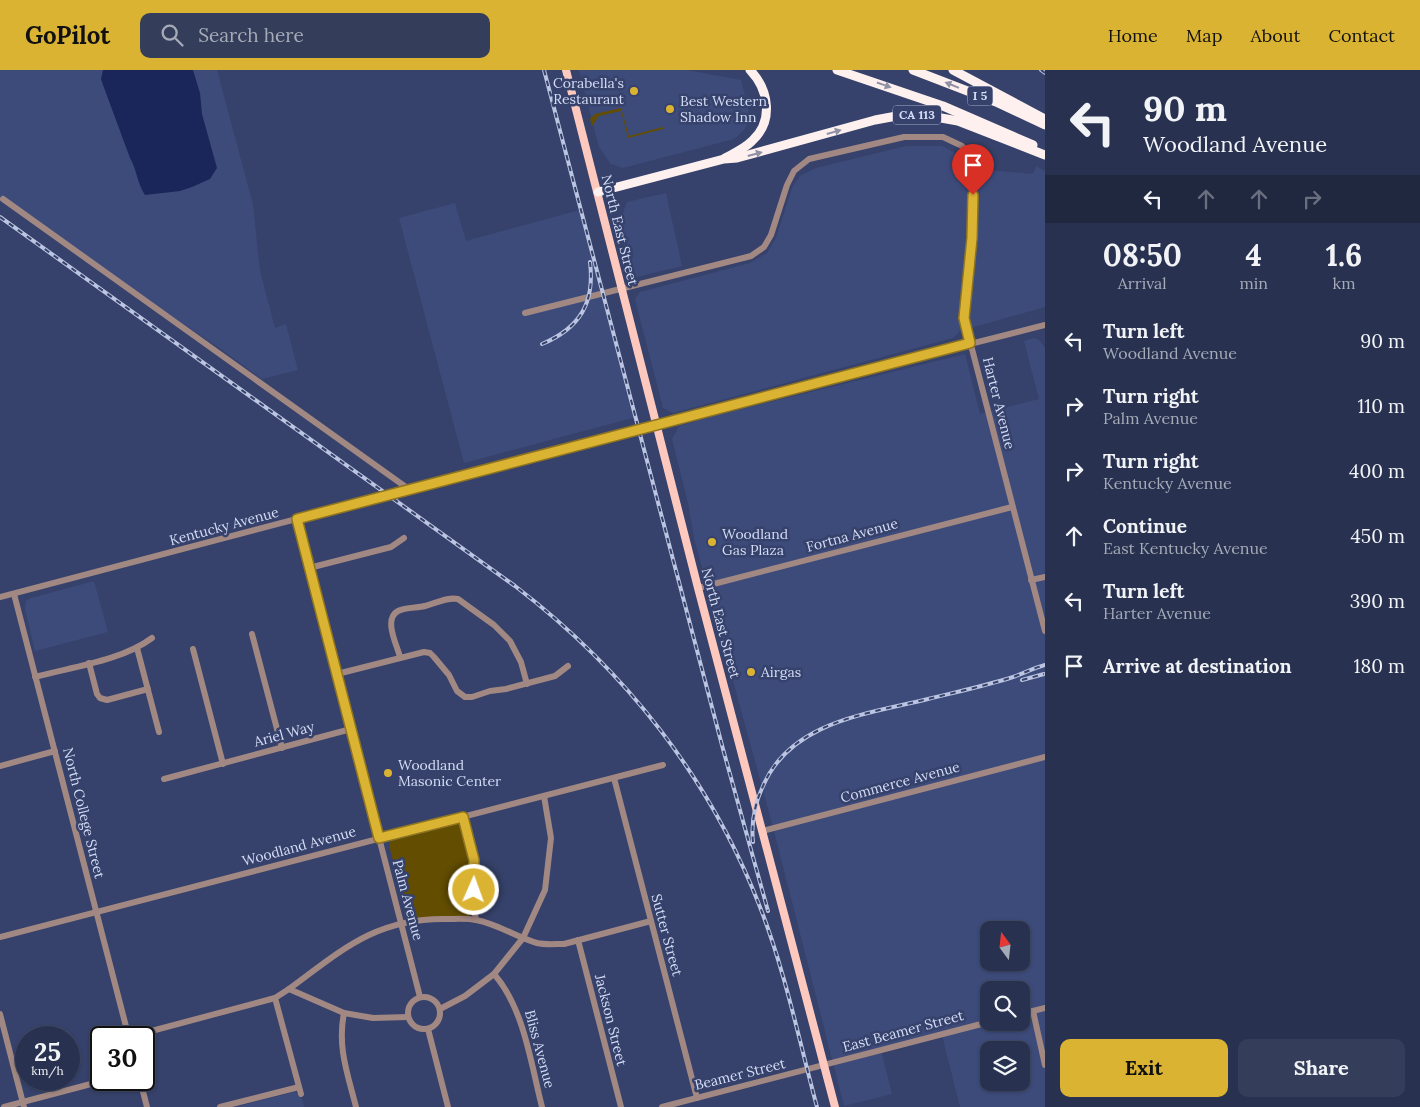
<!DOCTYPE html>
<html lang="en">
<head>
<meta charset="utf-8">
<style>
	body { margin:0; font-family:Lora,serif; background:#343e5a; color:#f1f3f6; height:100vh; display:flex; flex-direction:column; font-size:19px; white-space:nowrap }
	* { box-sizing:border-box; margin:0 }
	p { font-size:16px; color:#a5aab7 }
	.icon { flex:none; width:28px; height:28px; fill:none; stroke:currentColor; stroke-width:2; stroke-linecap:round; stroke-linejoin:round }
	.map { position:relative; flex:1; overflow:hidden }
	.drawer { display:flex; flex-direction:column; background:#283250; width:375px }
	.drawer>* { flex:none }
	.top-card { background:#283250; color:#f1f3f6; overflow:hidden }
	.needle { width:32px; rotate:345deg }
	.fabs { position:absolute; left:980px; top:851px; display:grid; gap:10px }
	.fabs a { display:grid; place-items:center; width:50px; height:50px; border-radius:10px; background:#283250; box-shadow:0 1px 4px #0004,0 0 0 1px #444d67; font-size:25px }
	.speed { position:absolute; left:15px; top:956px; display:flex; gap:10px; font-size:25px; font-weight:700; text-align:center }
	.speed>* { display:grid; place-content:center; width:65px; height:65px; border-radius:50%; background:#283250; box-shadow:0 1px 4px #0004,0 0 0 1px #444d67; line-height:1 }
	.speed small { font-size:12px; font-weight:400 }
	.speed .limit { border:2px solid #111; border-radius:8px; background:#fff; color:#111 }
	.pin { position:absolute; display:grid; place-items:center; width:42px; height:42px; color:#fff; margin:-51px -21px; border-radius:50% 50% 50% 0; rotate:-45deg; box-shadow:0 0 5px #0007 }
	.pin .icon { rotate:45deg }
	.me { position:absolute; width:55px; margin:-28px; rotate:2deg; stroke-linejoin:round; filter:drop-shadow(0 0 4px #0008) }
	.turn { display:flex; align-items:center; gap:18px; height:105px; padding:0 15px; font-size:22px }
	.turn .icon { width:65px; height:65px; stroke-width:2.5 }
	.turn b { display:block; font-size:35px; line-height:42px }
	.lanes { display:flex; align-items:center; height:48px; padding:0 15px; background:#0003; justify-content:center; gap:25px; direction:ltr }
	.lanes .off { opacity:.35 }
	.eta { display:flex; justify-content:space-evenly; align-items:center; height:85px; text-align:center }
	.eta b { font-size:30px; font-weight:700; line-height:35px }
	.button { display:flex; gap:10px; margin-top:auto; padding:10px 15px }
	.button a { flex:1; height:58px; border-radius:10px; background:#dbb333; color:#111; font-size:20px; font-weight:700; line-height:58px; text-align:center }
	.button a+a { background:#343e5a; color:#f1f3f6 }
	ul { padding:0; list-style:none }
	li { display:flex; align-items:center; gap:15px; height:65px; padding:0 15px }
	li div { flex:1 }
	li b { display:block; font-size:19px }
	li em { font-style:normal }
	header { display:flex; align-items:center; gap:30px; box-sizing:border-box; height:70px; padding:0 25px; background:#dbb333; color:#111 }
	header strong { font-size:24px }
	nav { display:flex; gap:28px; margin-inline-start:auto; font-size:18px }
	.search { width:350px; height:45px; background:#343e5a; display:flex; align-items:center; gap:12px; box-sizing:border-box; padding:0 18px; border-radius:10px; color:#a5aab7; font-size:19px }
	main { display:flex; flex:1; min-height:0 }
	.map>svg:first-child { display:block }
	.built { fill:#3d4b7b; fill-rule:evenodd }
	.green { fill:#624d00 }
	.water { fill:#1a255a }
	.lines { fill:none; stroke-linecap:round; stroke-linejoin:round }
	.minor { stroke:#a28883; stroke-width:6 }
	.major { stroke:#fdc9bf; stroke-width:8 }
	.highway { stroke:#fdf0ee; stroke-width:9 }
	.rail-casing { stroke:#bbc4e1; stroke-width:4 }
	.rail { stroke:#36426b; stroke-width:2; stroke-dasharray:5.5; stroke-linecap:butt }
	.oneway { fill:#9090a6 }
	.route-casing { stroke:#8e7421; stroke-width:12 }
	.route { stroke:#dbb333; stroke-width:9 }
	.poi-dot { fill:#dbb333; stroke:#36426b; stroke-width:2 }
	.labels { text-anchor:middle; stroke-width:5; stroke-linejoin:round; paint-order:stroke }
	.shield { fill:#36426b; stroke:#a5aecd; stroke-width:1 }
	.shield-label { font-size:12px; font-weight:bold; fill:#d4ddf7 }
	.poi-label { font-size:14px; fill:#d4ddf7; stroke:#36426b; text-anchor:start }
	.street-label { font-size:14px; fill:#d4ddf7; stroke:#36426b }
</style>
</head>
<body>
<header>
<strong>GoPilot</strong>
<div class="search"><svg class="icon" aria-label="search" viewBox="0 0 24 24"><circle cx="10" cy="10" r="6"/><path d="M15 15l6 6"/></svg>Search here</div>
<nav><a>Home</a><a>Map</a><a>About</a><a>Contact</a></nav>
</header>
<main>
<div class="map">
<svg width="1045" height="1037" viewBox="0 0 1045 1037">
	<rect width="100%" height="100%" fill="#36426b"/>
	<g class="built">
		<polygon points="0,0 217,0 253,135 260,201 275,258 286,254 298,300 262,309 218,277 0,131"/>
		<polygon points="579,0 686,0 741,10 750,47 745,59 734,69 623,98 611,94 599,77"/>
		<polygon points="906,76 942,76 957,84 966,98 1033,104 1036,96 1045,101 1045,237 960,261 953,268 673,343 663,338 635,229 640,222 750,193 767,183 776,168 792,118 800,106 816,98"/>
		<polygon points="666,123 682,196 633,208 619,154 627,132"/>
		<polygon points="455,133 466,171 580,140 636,347 464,393 399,148"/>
		<path d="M1034 268 1039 270 1045 278V1037H960L942 965 881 980 892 1024 844 1036 773 757 694 468 688 433 672 369 679 356 717 345 965 284 980 344 1039 329 1024 271ZM989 860H1021V892H989ZM989 920H1021V952H989ZM989 980H1021V1012H989Z"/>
		<polygon points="94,511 108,562 35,581 25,539 26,531 31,528"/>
		<polygon points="295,1022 301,1026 304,1037 235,1037"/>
	</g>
	<g class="green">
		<polygon points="621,38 629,66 663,57 663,59 628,68 621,41 599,46 592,56 590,49 595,44"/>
		<polygon points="461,753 471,793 472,813 469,830 471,844 467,847 408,850 389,775 391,771"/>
	</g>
	<path class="water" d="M103 0H193L200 23 202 44 217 98 210 109 192 117 180 121 145 125C137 113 137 100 130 88L103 15 101 9Z"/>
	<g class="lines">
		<g class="minor">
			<polyline points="3,129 410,420"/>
			<polyline points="525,243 751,186 764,177 771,165 787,115 794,101 809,89 904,67 943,67 962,76 972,91 974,113 972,168 964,248 1045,561"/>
			<polyline points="297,449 420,927"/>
			<polyline points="309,498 391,477 404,468"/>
			<polyline points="1031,510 1045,507"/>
			<polyline points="698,518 1012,437"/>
			<polyline points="14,524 129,968"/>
			<polyline points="0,527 745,331 1045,255"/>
			<polyline points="252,564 282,678"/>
			<polyline points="137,578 159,662"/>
			<polyline points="193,579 223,694"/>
			<path d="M400 587C397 575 383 549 398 541 406 537 417 538 425 536 436 533 447 527 458 529L494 555 510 571 521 592 527 614"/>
			<polyline points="89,593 97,624 100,628 107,630 148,619"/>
			<polyline points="337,604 424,582 430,583 434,587 449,605 457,621 465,627 472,627 490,621 506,619 555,606 568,596"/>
			<path d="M35 607C72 597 121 591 152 568"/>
			<polyline points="0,696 55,681"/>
			<polyline points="614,708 697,1028"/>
			<polyline points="164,709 351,659"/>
			<polyline points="463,747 474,790 475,809 472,830 476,850"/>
			<polyline points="762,761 1045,687"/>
			<polyline points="0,867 663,695"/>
			<polyline points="578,870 621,1037"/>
			<path d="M494 904C524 938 531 994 542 1037"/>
			<path d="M289 919C342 880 376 848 446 849 456 849 467 848 476 850 498 854 516 867 537 873 545 875 555 874 564 874L651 851"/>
			<circle cx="424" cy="943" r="16"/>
			<polyline points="275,928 301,1024"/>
			<polyline points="440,939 465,926 494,904 523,868 545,820 551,768 544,726"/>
			<polyline points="1033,941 1045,995"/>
			<path d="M344 943C337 977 348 1005 356 1037"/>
			<polyline points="0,944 24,1037"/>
			<polyline points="1021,944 1045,938"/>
			<polyline points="428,959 448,1037"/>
			<polyline points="129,967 275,928 289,919 344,943 373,948 408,947"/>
			<polyline points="140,1010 147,1037"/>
			<polyline points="4,1037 106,1010"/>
			<polyline points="220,1037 299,1017"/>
			<polyline points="662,1037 989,952"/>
		</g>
		<polyline class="major" points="566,0 698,518 835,1037"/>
		<g class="highway">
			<polyline points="837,0 943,36 1033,75"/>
			<polyline points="913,0 996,32 1045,55"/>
			<polyline points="953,0 1045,49"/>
			<path d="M725 88C734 83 744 79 752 71 774 51 769 20 750 0"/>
			<polyline points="598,122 724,89 737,88 875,50 902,45 916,45 930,46 958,51 1045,85"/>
		</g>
		<g class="rail-casing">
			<g id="rail">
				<polyline points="544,0 723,679 768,841"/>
				<polyline points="1041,0 1045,3"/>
				<path d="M0 147 515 516C625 600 710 708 760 837 785 901 799 970 817 1037"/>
				<path d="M542 274C580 258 595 233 590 192"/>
				<polyline points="1022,610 1044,604"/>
				<path d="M753 772C751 753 755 733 763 716 791 651 868 644 928 629 956 622 985 616 1013 607 1024 603 1034 598 1045 595"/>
			</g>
		</g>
		<use href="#rail" class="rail"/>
	</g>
	<defs><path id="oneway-solid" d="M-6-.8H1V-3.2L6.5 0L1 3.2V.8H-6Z" transform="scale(1.25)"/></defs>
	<g class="oneway">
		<use href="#oneway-solid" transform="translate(884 15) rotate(19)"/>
		<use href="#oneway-solid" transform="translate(952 15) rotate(-158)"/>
		<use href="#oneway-solid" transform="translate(834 62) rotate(-16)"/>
		<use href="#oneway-solid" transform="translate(755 84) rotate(-15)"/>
	</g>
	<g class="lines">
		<g class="route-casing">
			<polyline id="route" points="474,820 474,790 463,747 379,768 297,449 970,273 964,248 972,168 973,125"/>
		</g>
		<use href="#route" class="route"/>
	</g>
	<g class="poi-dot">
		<circle cx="634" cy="21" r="5"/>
		<circle cx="670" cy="39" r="5"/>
		<circle cx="712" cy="472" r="5"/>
		<circle cx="751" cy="602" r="5"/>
		<circle cx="388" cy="703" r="5"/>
	</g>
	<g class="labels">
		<g class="shield">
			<rect x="967.5" y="16.5" width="25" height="19" rx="4"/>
			<rect x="893" y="35.5" width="48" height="19" rx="4"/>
		</g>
		<g class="shield-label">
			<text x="980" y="30">I 5</text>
			<text x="917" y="49">CA 113</text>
		</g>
		<g class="poi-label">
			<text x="624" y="18" text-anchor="end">Corabella's<tspan x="624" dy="16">Restaurant</tspan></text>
			<text x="680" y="36">Best Western<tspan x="680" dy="16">Shadow Inn</tspan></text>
			<text x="722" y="469">Woodland<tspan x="722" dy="16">Gas Plaza</tspan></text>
			<text x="761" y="607">Airgas</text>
			<text x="398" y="700">Woodland<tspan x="398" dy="16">Masonic Center</tspan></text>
		</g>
		<g class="street-label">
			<text transform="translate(620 160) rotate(76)" y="5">North East Street</text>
			<text transform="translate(999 333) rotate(76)" y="5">Harter Avenue</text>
			<text transform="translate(224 456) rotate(-15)" y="5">Kentucky Avenue</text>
			<text transform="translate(852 465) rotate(-15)" y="5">Fortna Avenue</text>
			<text transform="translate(721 553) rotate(75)" y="5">North East Street</text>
			<text transform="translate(284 664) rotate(-15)" y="5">Ariel Way</text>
			<text transform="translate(900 712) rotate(-15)" y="5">Commerce Avenue</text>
			<text transform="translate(84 743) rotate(76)" y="5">North College Street</text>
			<text transform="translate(299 776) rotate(-15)" y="5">Woodland Avenue</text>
			<text transform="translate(408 830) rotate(75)" y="5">Palm Avenue</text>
			<text transform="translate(667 865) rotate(75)" y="5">Sutter Street</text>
			<text transform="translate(611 950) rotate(76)" y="5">Jackson Street</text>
			<text transform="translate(903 961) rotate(-15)" y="5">East Beamer Street</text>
			<text transform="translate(540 979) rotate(75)" y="5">Bliss Avenue</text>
			<text transform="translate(740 1004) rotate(-14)" y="5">Beamer Street</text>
		</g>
	</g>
</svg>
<div class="fabs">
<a><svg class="needle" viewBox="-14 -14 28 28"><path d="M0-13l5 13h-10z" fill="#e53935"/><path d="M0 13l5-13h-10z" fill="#a5aab7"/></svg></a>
<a><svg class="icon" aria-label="search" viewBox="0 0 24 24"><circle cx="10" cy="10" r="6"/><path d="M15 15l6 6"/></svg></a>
<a><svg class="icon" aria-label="layers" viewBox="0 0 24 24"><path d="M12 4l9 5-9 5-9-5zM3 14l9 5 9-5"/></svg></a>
</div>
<div class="speed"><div>25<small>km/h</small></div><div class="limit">30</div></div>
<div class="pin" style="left:973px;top:125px;background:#d93025"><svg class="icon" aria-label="arrive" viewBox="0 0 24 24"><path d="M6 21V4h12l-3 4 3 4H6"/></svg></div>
<svg class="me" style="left:474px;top:820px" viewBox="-20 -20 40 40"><circle r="17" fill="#dbb333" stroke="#fff" stroke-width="3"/><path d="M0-11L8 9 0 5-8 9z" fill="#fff"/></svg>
</div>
<section class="drawer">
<div class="top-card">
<div class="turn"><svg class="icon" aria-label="left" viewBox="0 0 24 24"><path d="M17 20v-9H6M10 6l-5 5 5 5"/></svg><div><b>90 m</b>Woodland Avenue</div></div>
<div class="lanes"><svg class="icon" aria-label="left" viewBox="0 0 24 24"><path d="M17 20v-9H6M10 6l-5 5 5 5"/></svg><svg class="icon off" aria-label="ahead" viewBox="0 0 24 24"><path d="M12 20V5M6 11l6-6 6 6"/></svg><svg class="icon off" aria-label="ahead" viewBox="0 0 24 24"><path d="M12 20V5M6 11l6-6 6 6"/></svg><svg class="icon off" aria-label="right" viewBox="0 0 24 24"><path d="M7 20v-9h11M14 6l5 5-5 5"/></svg></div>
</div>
<div class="eta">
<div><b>08:50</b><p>Arrival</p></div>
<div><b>4</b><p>min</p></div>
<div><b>1.6</b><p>km</p></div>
</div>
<ul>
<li><svg class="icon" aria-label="left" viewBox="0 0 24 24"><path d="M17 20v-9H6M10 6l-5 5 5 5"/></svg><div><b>Turn left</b><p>Woodland Avenue</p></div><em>90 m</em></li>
<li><svg class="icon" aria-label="right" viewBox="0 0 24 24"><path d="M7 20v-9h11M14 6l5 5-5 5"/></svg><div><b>Turn right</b><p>Palm Avenue</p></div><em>110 m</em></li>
<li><svg class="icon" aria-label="right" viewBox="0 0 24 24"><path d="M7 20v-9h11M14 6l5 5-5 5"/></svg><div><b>Turn right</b><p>Kentucky Avenue</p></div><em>400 m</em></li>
<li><svg class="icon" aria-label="ahead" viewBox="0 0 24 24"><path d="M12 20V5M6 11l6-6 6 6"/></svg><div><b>Continue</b><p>East Kentucky Avenue</p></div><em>450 m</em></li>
<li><svg class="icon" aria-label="left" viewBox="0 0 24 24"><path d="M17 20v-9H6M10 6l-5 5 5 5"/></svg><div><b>Turn left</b><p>Harter Avenue</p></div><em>390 m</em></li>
<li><svg class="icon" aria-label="arrive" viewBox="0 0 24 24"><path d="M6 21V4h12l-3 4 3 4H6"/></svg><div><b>Arrive at destination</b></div><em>180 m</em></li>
</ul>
<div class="button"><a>Exit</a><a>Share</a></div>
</section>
</main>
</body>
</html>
